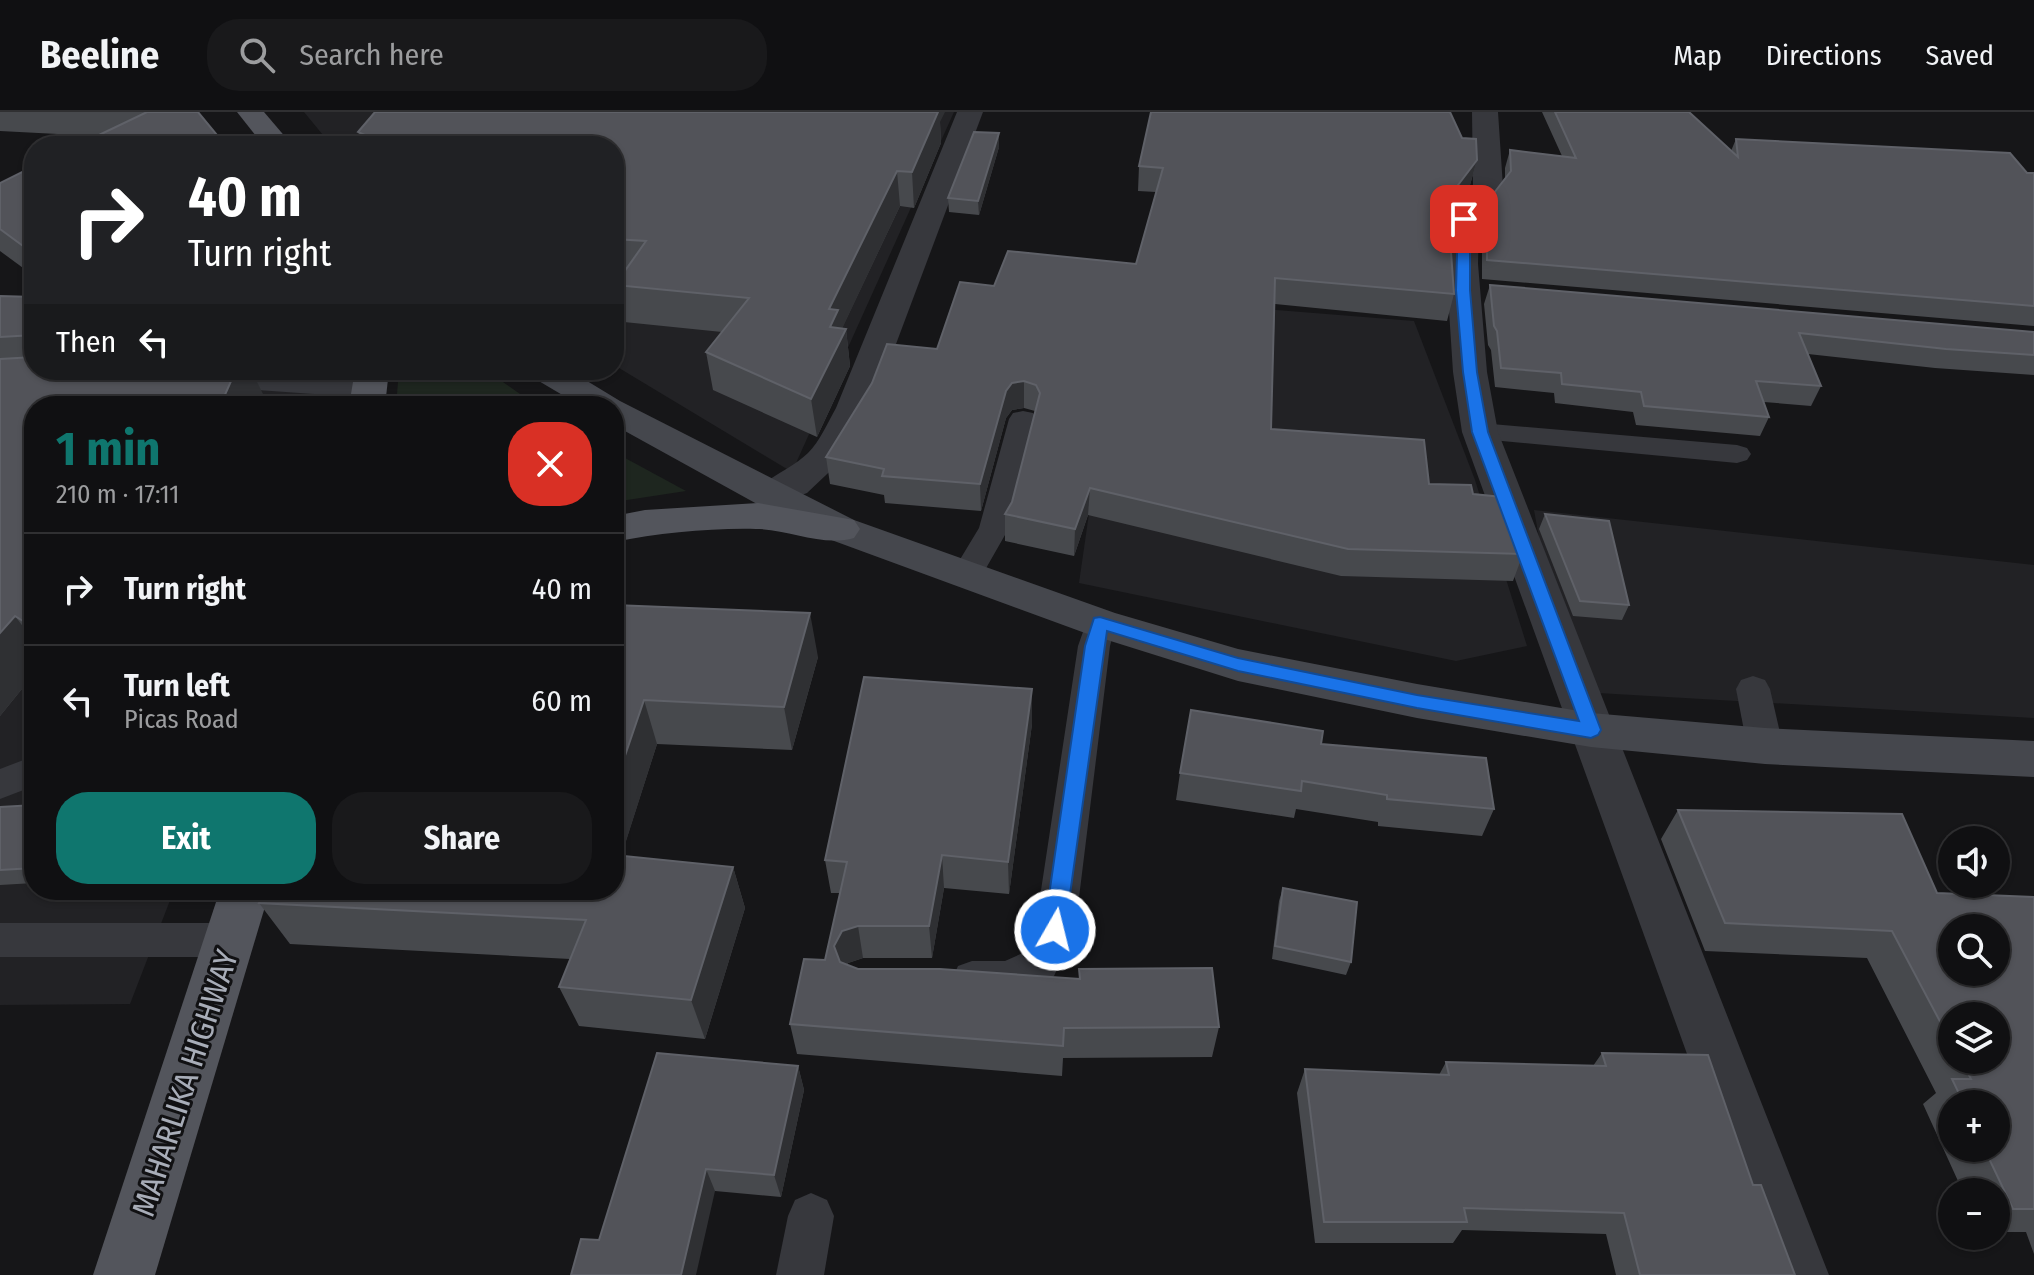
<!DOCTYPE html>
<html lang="en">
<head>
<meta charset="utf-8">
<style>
	body { margin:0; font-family:"Fira Sans Condensed",sans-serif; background:#19191b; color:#f1f3f6; height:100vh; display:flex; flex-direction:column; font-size:30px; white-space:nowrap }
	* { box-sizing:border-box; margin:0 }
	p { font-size:26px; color:#9c9d9f }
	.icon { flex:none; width:44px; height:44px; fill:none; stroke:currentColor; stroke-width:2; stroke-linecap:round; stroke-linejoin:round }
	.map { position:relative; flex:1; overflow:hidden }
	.drawer { position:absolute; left:24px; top:284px; width:600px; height:504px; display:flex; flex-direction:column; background:#101012; border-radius:32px; box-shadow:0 2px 6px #0004,0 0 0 2px #303032 }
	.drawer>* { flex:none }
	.hud { position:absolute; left:24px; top:24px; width:600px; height:244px; border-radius:32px; box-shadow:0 2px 6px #0004,0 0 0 2px #303032; background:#202124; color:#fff; overflow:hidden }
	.buttons { position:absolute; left:1938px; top:714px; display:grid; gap:16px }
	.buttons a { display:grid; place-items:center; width:72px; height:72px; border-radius:50%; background:#101012; box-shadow:0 2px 6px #0004,0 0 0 2px #303032; font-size:40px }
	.pin { position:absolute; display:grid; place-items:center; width:68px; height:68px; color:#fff; margin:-34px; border-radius:16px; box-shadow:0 4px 12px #0006 }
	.me { position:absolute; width:88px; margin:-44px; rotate:8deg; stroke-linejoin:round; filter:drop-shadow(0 0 6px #0008) }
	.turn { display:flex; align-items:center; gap:28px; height:168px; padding:0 32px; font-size:36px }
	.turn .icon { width:104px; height:104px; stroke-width:2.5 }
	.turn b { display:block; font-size:56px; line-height:68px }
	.then { display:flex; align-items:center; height:76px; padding:0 32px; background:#0003; gap:16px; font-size:30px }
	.round { display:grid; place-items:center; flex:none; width:84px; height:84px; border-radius:32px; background:#19191b }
	.headline { display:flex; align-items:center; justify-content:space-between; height:136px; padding:0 32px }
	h1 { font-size:48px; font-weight:700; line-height:60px; color:#0f766e }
	.action { display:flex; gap:16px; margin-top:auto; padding:16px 32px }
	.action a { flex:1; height:92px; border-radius:32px; background:#0f766e; color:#fff; font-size:32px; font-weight:700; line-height:92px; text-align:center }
	.action a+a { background:#19191b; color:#f1f3f6 }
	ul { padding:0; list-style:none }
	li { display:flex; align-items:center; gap:24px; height:112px; padding:0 32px; border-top:2px solid #303032 }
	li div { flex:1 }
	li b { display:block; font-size:30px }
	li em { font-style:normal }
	header { display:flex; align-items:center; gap:48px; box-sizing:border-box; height:112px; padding:0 40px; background:#101012; border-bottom:2px solid #303032 }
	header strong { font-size:38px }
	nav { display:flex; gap:44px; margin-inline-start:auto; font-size:28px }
	.search { width:560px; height:72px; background:#19191b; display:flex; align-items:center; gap:20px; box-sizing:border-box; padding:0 28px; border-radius:32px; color:#9c9d9f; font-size:30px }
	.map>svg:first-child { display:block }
	.built { fill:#222225 }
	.green { fill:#1e261f }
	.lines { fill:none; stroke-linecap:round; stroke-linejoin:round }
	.lane { fill:#37383d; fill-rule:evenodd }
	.street { fill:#37383d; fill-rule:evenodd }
	.secondary { fill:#45474d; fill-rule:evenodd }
	.primary { fill:#53555c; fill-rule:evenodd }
	.wall { fill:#47494d; fill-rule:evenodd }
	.shaded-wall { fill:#2f3033 }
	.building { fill:#525359; stroke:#5f6168; stroke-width:2; fill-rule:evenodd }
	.route { fill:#1a73e8; stroke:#114b97; stroke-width:2 }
	.labels { text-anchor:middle; stroke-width:6; stroke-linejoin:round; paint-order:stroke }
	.near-street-label { font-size:32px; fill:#a8adb8; stroke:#111113 }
</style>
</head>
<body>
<header>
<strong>Beeline</strong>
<div class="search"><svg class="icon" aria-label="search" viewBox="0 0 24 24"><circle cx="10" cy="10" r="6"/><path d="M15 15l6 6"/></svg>Search here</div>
<nav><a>Map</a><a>Directions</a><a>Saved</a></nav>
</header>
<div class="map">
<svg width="2034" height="1163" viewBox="0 0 2034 1163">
	<rect width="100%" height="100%" fill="#161618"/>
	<g class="built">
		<polygon points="304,0 954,0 792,360 614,253 614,34 332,34"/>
		<polygon points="1126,186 1414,209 1475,368 1527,534 1456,549 1079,471 1101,318"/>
		<polygon points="0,224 34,258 334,258 330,294 34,294 34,778 174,778 130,892 0,893"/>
		<polygon points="1534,398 2034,453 2034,606 1598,581 1554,508"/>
	</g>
	<g class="green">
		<polygon points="399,258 486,258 537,294 396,294"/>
		<polygon points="614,340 686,379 614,390"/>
	</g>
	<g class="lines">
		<g class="lane">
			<polygon points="212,260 370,270 380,272 384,278 380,284 370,286 203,274 199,268 203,262"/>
			<polygon points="1023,299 1033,301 1037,307 1009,416 977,472 966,475 955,472 950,464 979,416 1009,307 1013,301"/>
			<polygon points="1480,311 1737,333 1747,336 1751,342 1747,348 1737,351 1470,326 1466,320 1470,314"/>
			<path d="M1100 500 1111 503 1116 511 1110 534 1075 818 1054 864C1022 880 993 893 958 880L952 867 958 854 972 849H1005L1025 840 1035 818 1078 534 1089 503Z"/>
			<polygon points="1753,564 1765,568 1770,577 1783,634 1777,644 1765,648 1753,644 1747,634 1736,577 1741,568"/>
			<polygon points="34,644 34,674 0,687 0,657"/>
			<polygon points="0,811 230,811 244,816 250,828 244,840 230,845 0,845"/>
			<polygon points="811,1081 827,1088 834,1104 824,1163 776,1163 788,1104 795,1088"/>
		</g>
		<g class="street">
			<path d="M957 0H983L872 296 844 346 807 381 770 395 757 392 751 383C759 370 793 356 808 341 820 329 828 310 836 296Z"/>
			<polygon points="1472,0 1498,0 1503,75 1479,107 1478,152 1487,260 1498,320 1829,1163 1767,1163 1462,320 1453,260 1446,152 1449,107 1473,74"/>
		</g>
		<polygon class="secondary" points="527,258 569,258 620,289 854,408 1115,501 1238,537 1417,572 1591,601 1765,616 2034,629 2034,665 1765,652 1591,635 1417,606 1238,569 1085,521 826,426 757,392 614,313 614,294 581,294 532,265"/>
		<g class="primary">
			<polygon points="237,0 264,0 293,34 264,34"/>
			<polygon points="355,258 389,258 385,294 349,294"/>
			<path d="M758 391 854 408 860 417 854 426C822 435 788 417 756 417 710 416 660 421 614 430V404L645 398Z"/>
			<polygon points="220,778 270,778 155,1163 93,1163"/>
		</g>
	</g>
	<g class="wall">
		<polygon points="0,0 198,0 96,24 0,19"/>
		<polygon points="1542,0 1689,0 1731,39 1736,27 2034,61 2034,214 1482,167 1482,108 1487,90 1505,66 1505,56 1510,38 1562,44"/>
		<polygon points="940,10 941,31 914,96 900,94 842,216 846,217 850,254 817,325 713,278 706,240 722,220 624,210 615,173 622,163 614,162 614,34 364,34 358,20"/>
		<polygon points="1462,26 1477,48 1470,73 1451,99 1450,126 1454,182 1447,209 1275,192 1271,317 1429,372 1473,382 1523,442 1513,469 1341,464 1088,403 1074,444 1005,429 1005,402 1012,390 1035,299 1024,296 1012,298 1006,306 981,399 885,391 884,383 830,372 826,345 937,237 994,174 1136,152 1156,80 1138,79 1139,54"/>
		<polygon points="999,35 979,103 949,100 948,86"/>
		<polygon points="34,54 34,164 0,139 0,71"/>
		<polygon points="1490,173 2034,220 2034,263 1935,256 1808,242 1821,274 1811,294 1764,290 1769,305 1760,324 1636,313 1633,300 1555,291 1554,281 1495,275 1491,238 1488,233 1484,192"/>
		<polygon points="0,184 34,185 34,258 263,282 34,294 34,562 0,604"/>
		<polygon points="1545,402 1629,493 1622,508 1573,504 1539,417"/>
		<polygon points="614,493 818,545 792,638 657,632 621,744 733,755 745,796 705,927 579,914 559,875 570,847 290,832 259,791"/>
		<polygon points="1032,577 1032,612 1009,782 944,776 932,846 863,846 848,851 847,853 858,857 1079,867 1079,857 1219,915 1212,945 1063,946 1062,964 797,942 790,912 825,848 840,781 831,781 825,748"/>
		<polygon points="1321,632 1494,697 1482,724 1378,714 1378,710 1296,697 1294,706 1176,688 1180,661"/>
		<polygon points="34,693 34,771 0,773 0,695"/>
		<path d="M1678 698 1937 781 2034 785V1142L2026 1120H1996V1080H1963L1923 992 1936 981 1867 846 1705 839 1661 727ZM1952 904 1996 948H1952ZM1952 992H1996V1036H1952Z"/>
		<polygon points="1283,776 1351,850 1346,863 1272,847 1279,789"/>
		<polygon points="1602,941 1753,1073 1795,1163 1616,1163 1606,1122 1462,1118 1453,1131 1315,1131 1297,981 1305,957 1439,963 1446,950 1593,954"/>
		<polygon points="798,954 804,978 781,1085 715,1079 599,1128"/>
	</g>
	<g class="shaded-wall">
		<polygon points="929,0 945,0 940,10 941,31 914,96 912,60"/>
		<polygon points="999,21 999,35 979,103 978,89"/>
		<polygon points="1477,48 1470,73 1446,107 1452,81"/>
		<polygon points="897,59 900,94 841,219 846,217 850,254 817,325 811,287 829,197"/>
		<polygon points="236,258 251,258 263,282 259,294 220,294"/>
		<polygon points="1024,269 1024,296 1012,298 1006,306 981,399 980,372 1006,279 1012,271"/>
		<polygon points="1090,376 1088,403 1074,444 1075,417"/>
		<polygon points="810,501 818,545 792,638 784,595"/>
		<polygon points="15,504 34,529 34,562 0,604 0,521"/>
		<polygon points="1032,577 1032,612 1009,782 1008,750"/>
		<polygon points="644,588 657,632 614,767 614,676"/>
		<polygon points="942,743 944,776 932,846 929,814"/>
		<polygon points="733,755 745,796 705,927 691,888"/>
		<polygon points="858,814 863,846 848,851 840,866 834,834 842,819"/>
		<polygon points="798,954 804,978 781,1085 774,1063"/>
		<polygon points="706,1057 715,1079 696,1163 681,1163"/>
	</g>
	<g class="building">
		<polygon points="147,0 198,0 226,34 76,34"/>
		<polygon points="375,0 938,0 912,60 897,59 829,197 838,198 830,215 846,217 811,287 706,240 749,186 615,173 646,129 614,127 614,34 389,34 358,20"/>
		<polygon points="1151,0 1450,0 1462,26 1476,27 1477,48 1452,81 1450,126 1454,182 1275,166 1271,317 1424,328 1429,372 1471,373 1473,382 1502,385 1523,442 1348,437 1090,376 1075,417 1005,402 1012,390 1040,281 1036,273 1024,269 1012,271 1006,279 980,372 882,364 884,357 826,345 872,271 887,232 937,237 960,170 994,174 1008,139 1136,152 1163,56 1139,54"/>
		<polygon points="1555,0 1689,0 1738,45 1736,27 2010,41 2027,61 2034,61 2034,194 1487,148 1487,90 1511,59 1510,38 1576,46"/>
		<polygon points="974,20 999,21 978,89 948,86"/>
		<polygon points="34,54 34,142 0,117 0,71"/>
		<polygon points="1490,173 2034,220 2034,243 1946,237 1799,221 1821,274 1756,269 1769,305 1644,294 1641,280 1562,272 1561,261 1501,256 1497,219 1494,214"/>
		<polygon points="0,184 34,185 34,223 0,225"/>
		<polygon points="34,245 34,258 236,258 220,294 34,294 34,516 15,504 0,521 0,247"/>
		<polygon points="1545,402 1609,409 1629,493 1580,489"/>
		<polygon points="614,493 810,501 784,595 644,588 614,676"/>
		<polygon points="864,565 1032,577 1008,750 942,743 929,814 858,814 842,819 834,834 840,850 858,857 940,857 1080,867 1079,857 1212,856 1219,915 1064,916 1063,934 790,912 804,847 825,848 847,750 825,748"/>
		<polygon points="1191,598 1323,619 1321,632 1486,646 1494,697 1387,687 1387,683 1302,669 1301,679 1180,661"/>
		<polygon points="34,693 34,756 0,758 0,695"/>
		<path d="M1678 698 1902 702 1937 781 2034 785V1097H2013L1984 1036H1996V992H1964L1952 967H1971L1961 948H1996V904H1952V932L1892 819 1725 811ZM1952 816H1996V860H1952Z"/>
		<polygon points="614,743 733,755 691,888 559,875 586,808 259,791 266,778 614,778"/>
		<polygon points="1283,776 1357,790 1351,850 1275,834"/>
		<polygon points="657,941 798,954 774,1063 706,1057 681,1163 571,1163 581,1127 599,1128"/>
		<polygon points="1602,941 1708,943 1753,1073 1761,1073 1795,1163 1640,1163 1624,1101 1464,1096 1467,1110 1324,1110 1305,957 1449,963 1446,950 1606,954"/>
	</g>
	<polygon class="route" points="1464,104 1470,107 1470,178 1477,260 1488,320 1601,618 1598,623 1591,626 1417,596 1238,559 1107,519 1065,818 1062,824 1055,827 1047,824 1044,818 1085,534 1094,506 1100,505 1238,546 1417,583 1579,609 1472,320 1463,260 1456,178 1458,107"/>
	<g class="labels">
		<g class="near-street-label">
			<text transform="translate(185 971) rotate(-72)" y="11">MAHARLIKA HIGHWAY</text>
		</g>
	</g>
</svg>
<div class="buttons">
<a><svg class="icon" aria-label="sound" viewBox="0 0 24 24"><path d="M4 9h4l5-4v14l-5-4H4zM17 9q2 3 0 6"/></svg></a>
<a><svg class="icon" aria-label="search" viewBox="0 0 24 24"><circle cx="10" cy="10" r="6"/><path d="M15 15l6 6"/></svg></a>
<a><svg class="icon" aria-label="layers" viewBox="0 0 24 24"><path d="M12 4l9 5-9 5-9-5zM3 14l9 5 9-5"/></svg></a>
<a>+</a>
<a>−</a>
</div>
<div class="pin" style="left:1464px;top:107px;background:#d93025"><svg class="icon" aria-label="arrive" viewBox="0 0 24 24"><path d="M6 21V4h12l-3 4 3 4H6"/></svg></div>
<svg class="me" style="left:1055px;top:818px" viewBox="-20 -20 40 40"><circle r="17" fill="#1a73e8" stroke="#fff" stroke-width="3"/><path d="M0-11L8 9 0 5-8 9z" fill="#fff"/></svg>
<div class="hud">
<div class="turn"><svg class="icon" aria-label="right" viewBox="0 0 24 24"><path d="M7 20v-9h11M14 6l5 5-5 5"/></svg><div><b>40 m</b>Turn right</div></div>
<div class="then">Then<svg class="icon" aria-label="left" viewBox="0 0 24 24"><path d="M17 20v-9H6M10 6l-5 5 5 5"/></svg></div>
</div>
<section class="drawer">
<div class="headline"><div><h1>1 min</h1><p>210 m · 17:11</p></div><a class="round" style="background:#d93025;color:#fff"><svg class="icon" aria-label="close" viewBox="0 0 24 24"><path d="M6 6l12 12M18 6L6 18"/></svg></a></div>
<ul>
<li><svg class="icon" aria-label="right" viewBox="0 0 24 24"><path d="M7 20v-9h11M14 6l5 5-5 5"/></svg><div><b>Turn right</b></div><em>40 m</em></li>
<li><svg class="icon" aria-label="left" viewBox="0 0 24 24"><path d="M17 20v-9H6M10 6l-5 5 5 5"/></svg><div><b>Turn left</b><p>Picas Road</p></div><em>60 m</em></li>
</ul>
<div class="action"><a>Exit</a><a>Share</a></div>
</section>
</div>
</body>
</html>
